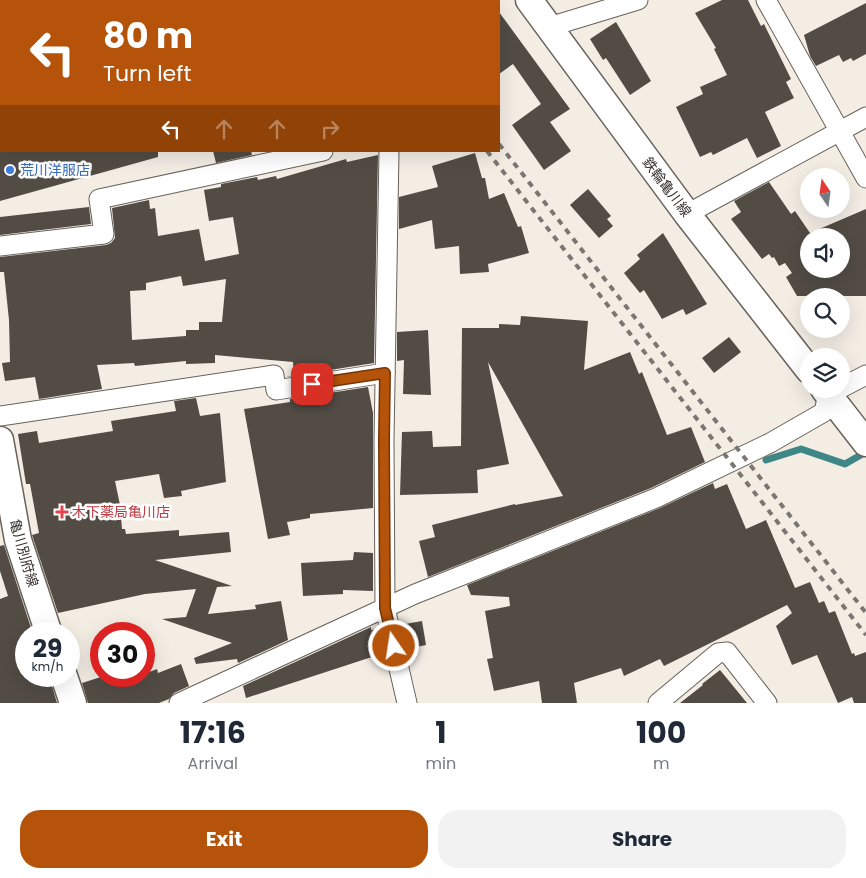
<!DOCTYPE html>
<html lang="en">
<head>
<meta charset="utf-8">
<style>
	body { margin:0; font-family:Poppins,"Noto Sans JP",sans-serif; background:#f2f2f3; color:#1f2937; height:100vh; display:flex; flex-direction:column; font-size:19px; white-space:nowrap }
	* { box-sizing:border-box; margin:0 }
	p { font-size:16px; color:#747a83 }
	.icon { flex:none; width:28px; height:28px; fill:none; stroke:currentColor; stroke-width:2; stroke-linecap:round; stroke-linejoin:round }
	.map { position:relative; height:703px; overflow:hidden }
	.drawer { display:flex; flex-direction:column; background:#fff; flex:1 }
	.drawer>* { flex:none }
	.guide { position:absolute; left:0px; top:0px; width:500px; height:152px; box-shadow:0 5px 20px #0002; background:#b45309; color:#fff; overflow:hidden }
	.needle { width:32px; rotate:347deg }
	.tools { position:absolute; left:800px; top:168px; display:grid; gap:10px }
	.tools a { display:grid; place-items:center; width:50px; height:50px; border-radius:50%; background:#fff; box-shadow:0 5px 20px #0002; font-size:25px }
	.speed { position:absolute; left:15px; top:622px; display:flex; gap:10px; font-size:25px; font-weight:700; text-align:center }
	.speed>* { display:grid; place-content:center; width:65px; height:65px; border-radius:50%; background:#fff; box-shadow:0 5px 20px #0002; line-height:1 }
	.speed small { font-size:12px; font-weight:400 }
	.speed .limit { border:8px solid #d22; background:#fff; color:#111 }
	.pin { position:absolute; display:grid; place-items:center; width:42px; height:42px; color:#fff; margin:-21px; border-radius:10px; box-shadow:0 2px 8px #0006 }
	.me { position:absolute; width:55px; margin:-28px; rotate:347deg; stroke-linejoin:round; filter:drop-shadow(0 0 4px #0008) }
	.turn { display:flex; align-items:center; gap:18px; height:105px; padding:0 20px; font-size:22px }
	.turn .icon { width:65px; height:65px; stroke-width:2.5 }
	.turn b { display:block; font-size:35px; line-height:42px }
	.lanes { display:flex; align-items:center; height:48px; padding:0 20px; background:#0003; justify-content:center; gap:25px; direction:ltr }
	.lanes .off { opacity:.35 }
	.eta { display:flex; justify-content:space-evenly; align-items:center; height:85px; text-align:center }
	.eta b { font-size:30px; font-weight:700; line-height:35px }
	.cta { display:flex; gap:10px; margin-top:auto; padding:10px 20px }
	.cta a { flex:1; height:58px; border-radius:20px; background:#b45309; color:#fff; font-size:20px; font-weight:700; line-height:58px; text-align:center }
	.cta a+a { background:#f2f2f3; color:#1f2937 }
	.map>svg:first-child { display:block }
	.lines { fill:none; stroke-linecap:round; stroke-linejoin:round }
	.stream { stroke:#3f8786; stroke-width:7 }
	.building { fill:#524c45; fill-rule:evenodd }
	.minor-casing { stroke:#68625b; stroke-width:21 }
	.secondary-casing { stroke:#68625b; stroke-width:29 }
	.minor { stroke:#fff; stroke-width:19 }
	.secondary { stroke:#fff; stroke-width:26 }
	.rail { stroke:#7a7671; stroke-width:4; stroke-dasharray:6 6; stroke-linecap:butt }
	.route-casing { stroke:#753606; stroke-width:12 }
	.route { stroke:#b45309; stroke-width:9 }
	.shop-dot { fill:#3f7fe0; stroke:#fff; stroke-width:2 }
	.health-dot { fill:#e0444e; stroke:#fff; stroke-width:2 }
	.labels { text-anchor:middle; stroke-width:5; stroke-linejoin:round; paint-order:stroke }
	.shop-label { font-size:14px; fill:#366cbe; stroke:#fff; text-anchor:start }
	.street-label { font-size:14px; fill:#35322f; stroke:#fff }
	.health-label { font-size:14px; fill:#be3a42; stroke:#fff; text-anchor:start }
</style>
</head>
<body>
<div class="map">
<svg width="866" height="703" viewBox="0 0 866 703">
	<rect width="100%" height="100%" fill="#f3ede4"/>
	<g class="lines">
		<polyline class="stream" points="766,460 801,449 845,464 866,452"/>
	</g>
	<g class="building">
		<polygon points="722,0 748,0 761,26 764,24 791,79 786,82 794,98 765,112 781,146 757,158 747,138 713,155 711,152 700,157 676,107 703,94 700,87 727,75 714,49 716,48 695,13"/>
		<polygon points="866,3 866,54 853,61 851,58 843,62 839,55 816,66 810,56 804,35"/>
		<polygon points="499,12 570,109 550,122 571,151 544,170 512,125 541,104 513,64 499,74"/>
		<polygon points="616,22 651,81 630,95 606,58 603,60 590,39"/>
		<polygon points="0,151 158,151 158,157 0,201"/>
		<polygon points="213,151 251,151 252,155 216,163"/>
		<polygon points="475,153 482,178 485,178 489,199 504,193 518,227 521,226 529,253 488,264 489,272 460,274 459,246 435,249 432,220 399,229 399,197 438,187 432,166"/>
		<path d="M378 155 374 363 286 377 294 375 293 362 215 355V363L186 364V361L135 366 134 363 97 365 102 389 39 399 35 377 5 381 2 363 10 362 9 320 4 272H0V257L106 245 111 243 115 238 112 208 149 200 150 209 155 208 158 236 199 229 205 261 239 254 233 217 209 221 204 190 221 187V184L257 177 258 180 276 176 277 179 346 159 347 162ZM181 276 183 286 226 279 222 322H199V330H186V336L132 340 130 291 146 290V283Z"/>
		<path d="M769 182 791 214 795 211 810 233 866 209V296H797L786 277 792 273 785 263 779 266 774 257 772 258 769 254 762 259 731 219 741 212 734 201ZM809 236H841V269H809Z"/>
		<polygon points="588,189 611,216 607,219 613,226 599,238 570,205"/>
		<polygon points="89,207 91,224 0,235 0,217"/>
		<polygon points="663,233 707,304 686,315 683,309 662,319 644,290 640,293 624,273 640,259 637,255"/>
		<polygon points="521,316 588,321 584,370 630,352 639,374 642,372 667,435 691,427 705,462 651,488 428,577 419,541 435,537 432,525 515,504 515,505 563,496 488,362 509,464 477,470 478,493 400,495 402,432 432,431 433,447 461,446 462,328 499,328 499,324 520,325"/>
		<polygon points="428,330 431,395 403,394 404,360 397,361 397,332"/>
		<polygon points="729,337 741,352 714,373 702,358"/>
		<polygon points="368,387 373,413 373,508 310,514 310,518 287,522 290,535 268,539 244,409 290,402 290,399"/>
		<polygon points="196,398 200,416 220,413 226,482 181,491 182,496 164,498 159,474 115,481 120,505 122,529 125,529 126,534 179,530 179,536 229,532 231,552 155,560 232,586 217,587 208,614 256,609 255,605 281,601 288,640 238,663 237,659 196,664 194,658 232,643 162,619 186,617 196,589 145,594 58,613 32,535 39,533 30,484 26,484 18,434 37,431 39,443 113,431 111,421 176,411 174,401"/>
		<polygon points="713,483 715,489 727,484 746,529 766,520 795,588 810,582 819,603 824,601 829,613 835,611 852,654 854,653 855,656 866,652 866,703 854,703 852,697 838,703 817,655 792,665 776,626 792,613 787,605 664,666 660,659 624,676 621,668 574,683 577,703 542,703 539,681 494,691 487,659 493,658 485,611 510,606 509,597 471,595 467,585 660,508"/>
		<polygon points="4,545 33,634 26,634 26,676 49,676 57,703 0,703 0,599 8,596 0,571 0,546"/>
		<polygon points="354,552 373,553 373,591 343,590 343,594 303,596 301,563 353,560"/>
		<polygon points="422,621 426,645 406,649 400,625"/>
		<polygon points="371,627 371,630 378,629 384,653 246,698 243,686"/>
		<polygon points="181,664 189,686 174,693 169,699 159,703 88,703 82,683 104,676 144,676 144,674 157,669 158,673"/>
		<polygon points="720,670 747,703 680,703 703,685 702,684"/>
	</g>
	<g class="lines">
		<g class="minor-casing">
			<g id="minor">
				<polyline points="271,0 272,1"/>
				<polyline points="766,0 866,178"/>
				<polyline points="549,27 638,0"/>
				<polyline points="389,151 384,440 385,608 407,703"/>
				<polyline points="687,214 866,117"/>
				<polyline points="0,246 104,234 99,199 323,151"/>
				<polyline points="841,388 866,375"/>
				<polyline points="0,416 274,375 276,390 385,373"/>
				<polyline points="179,703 415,594 656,498 770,443 824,412 828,394 836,390"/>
				<polyline points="658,703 718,653 727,652 767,703"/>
			</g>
		</g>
		<g class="secondary-casing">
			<g id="secondary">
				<polyline points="529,0 687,214 809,370"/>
				<polyline points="824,389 866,443"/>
				<polyline points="0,440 18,540 49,634"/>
				<polyline points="64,676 73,703"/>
			</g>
		</g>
		<use href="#minor" class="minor"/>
		<use href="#secondary" class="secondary"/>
		<g class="rail">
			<polyline points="368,0 369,1"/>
			<polyline points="386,0 387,1"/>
			<polyline points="499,144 866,613"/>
			<polyline points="487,151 866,635"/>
		</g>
	</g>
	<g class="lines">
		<g class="route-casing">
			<polyline id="route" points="312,384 385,373 384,440 385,608 394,646"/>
		</g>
		<use href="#route" class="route"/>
	</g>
	<circle class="shop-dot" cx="10" cy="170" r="5"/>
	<path class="health-dot" d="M59.5 504.5h5v5h5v5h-5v5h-5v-5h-5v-5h5z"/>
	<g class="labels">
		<g class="shop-label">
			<text x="20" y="175">荒川洋服店</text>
		</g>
		<g class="street-label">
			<text transform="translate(667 187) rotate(53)" y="5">鉄輪亀川線</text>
			<text transform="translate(24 553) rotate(74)" y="5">亀川別府線</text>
		</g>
		<g class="health-label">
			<text x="72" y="517">木下薬局亀川店</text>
		</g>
	</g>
</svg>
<div class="tools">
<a><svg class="needle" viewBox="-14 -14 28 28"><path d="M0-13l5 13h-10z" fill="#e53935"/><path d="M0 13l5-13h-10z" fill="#747a83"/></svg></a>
<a><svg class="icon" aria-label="sound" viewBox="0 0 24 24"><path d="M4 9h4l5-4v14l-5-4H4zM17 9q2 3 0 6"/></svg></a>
<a><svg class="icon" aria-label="search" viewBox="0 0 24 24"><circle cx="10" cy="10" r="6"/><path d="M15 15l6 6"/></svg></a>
<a><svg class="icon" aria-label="layers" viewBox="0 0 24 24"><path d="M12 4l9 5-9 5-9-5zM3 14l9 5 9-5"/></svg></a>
</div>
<div class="speed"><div>29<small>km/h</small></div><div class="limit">30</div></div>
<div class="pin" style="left:312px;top:384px;background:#d93025"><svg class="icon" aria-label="arrive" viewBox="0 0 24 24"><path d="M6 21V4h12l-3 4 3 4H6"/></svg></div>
<svg class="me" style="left:394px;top:646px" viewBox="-20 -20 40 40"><circle r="17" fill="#b45309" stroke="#fff" stroke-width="3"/><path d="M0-11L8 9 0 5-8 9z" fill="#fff"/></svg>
<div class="guide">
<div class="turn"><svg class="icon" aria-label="left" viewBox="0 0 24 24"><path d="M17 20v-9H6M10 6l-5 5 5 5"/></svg><div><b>80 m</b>Turn left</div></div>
<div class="lanes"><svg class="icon" aria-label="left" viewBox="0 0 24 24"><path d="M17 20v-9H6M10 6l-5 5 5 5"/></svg><svg class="icon off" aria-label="ahead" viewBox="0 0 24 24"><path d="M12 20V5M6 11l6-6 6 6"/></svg><svg class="icon off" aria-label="ahead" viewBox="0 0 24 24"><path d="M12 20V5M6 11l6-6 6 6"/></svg><svg class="icon off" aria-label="right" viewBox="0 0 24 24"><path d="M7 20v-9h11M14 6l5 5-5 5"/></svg></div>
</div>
</div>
<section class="drawer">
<div class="eta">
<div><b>17:16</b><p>Arrival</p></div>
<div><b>1</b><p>min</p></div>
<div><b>100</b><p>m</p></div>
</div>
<div class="cta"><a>Exit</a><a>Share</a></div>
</section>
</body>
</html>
